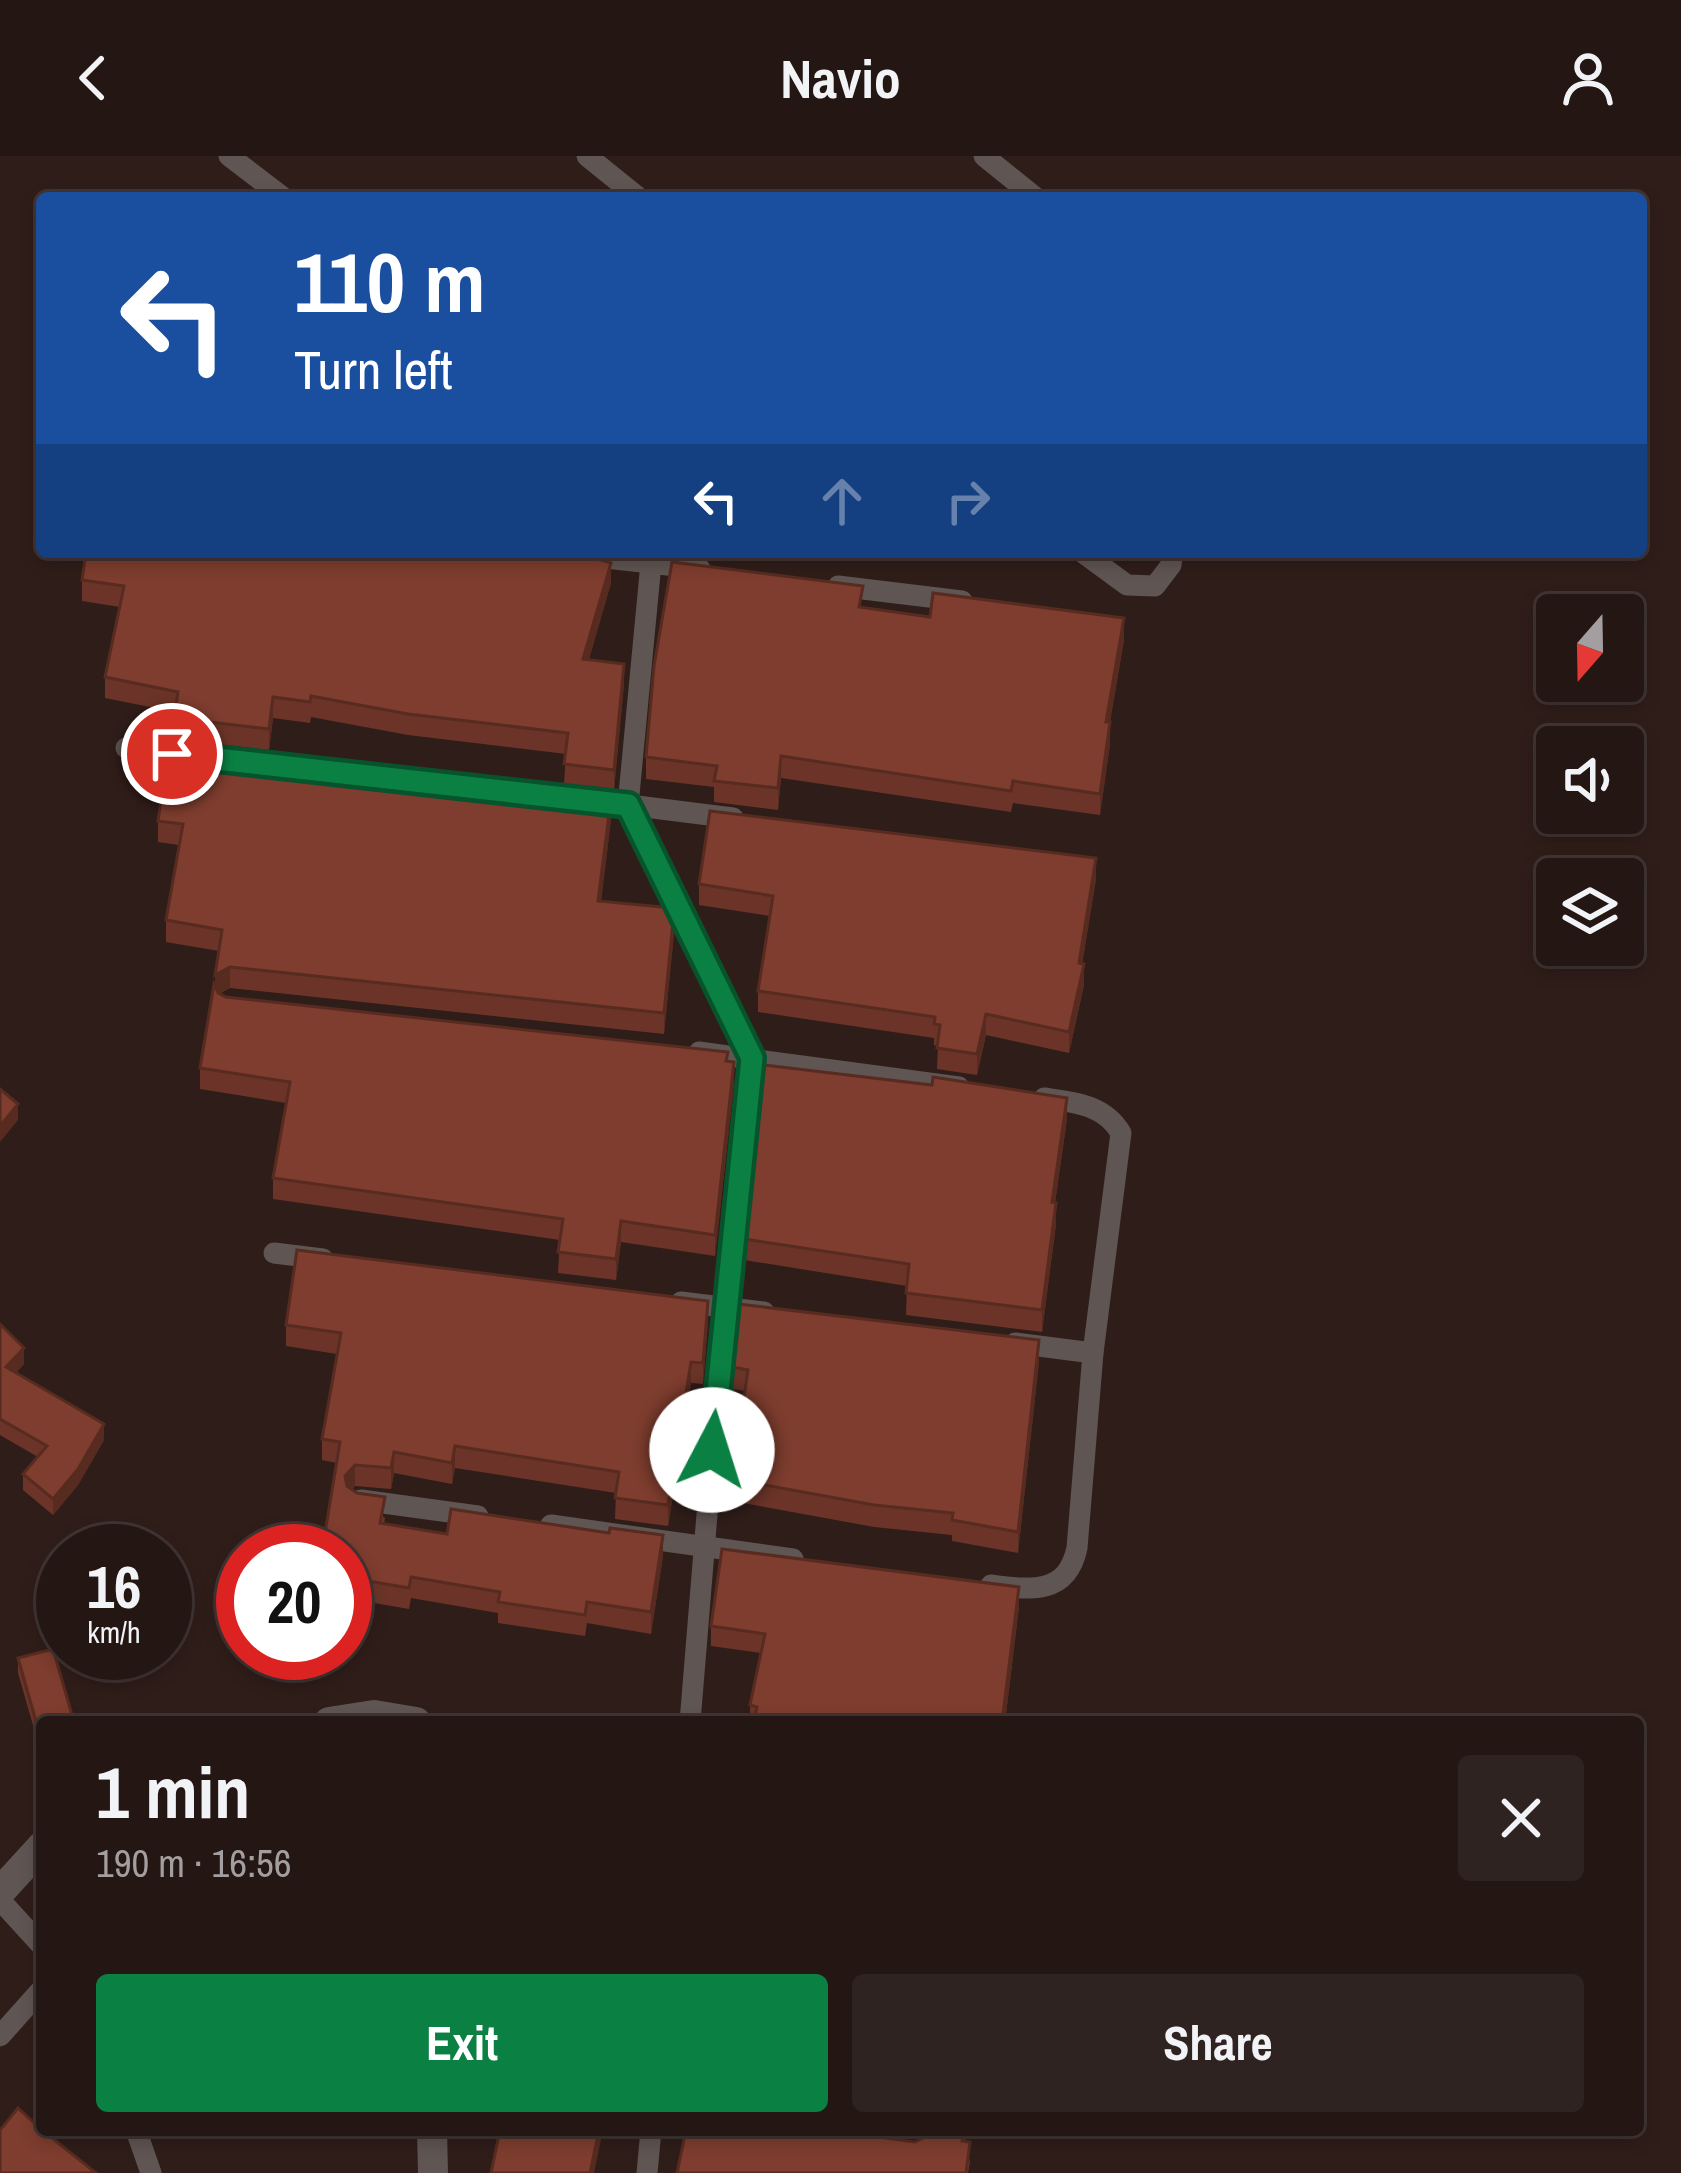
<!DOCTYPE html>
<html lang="en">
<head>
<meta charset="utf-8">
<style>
	body { margin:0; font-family:"Archivo Narrow",sans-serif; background:#2f2321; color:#f1f3f6; height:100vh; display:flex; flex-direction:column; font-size:45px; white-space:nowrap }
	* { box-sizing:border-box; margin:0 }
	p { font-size:39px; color:#a39fa0 }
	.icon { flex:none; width:66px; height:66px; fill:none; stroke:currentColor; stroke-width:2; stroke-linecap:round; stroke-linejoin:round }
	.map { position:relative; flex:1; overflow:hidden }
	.sheet { position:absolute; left:36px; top:1560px; width:1608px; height:420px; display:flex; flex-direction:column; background:#231613; border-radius:12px; box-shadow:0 6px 18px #0003,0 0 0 3px #403533 }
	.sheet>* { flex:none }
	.banner { position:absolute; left:36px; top:36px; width:1611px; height:366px; border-radius:12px; box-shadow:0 6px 18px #0003,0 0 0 3px #403533; background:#1a4fa0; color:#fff; overflow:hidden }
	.needle { width:78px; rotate:200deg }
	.tools { position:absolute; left:1536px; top:438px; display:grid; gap:24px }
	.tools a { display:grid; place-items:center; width:108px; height:108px; border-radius:12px; background:#231613; box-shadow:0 6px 18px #0003,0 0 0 3px #403533; font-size:60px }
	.speed { position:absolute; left:36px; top:1368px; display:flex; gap:24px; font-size:60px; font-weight:700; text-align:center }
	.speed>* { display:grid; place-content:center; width:156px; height:156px; border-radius:50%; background:#231613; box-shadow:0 6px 18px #0003,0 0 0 3px #403533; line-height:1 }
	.speed small { font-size:30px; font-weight:400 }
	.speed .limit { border:18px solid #d22; background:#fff; color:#111 }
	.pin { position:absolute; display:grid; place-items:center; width:102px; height:102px; color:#fff; margin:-51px; border:6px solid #fff; border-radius:50%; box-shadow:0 3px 12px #0007 }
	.me { position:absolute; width:132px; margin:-66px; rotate:5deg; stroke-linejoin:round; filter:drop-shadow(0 0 9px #0008) }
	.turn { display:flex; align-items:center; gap:42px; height:252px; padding:0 60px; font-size:54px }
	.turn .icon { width:156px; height:156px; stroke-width:2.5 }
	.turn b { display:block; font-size:84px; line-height:102px }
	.lanes { display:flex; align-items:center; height:114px; padding:0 60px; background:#0003; justify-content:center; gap:60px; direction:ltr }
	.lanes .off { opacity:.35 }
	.round { display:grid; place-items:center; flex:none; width:126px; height:126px; border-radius:12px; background:#2f2321 }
	.headline { display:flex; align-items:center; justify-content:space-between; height:204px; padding:0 60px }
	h1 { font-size:72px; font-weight:700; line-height:90px }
	.button { display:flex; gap:24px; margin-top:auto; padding:24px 60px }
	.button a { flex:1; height:138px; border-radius:12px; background:#0b8043; color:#fff; font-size:48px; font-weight:700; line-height:138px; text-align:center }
	.button a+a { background:#2f2321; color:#f1f3f6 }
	header { display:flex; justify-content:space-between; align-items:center; height:156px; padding:0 60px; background:#231613; font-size:54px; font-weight:700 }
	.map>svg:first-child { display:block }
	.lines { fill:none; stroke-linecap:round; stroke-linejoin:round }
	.service { stroke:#5f5553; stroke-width:21 }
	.minor { stroke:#5f5553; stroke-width:30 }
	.wall { fill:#6c3428 }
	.shaded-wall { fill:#582b20 }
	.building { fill:#7e3d2e; stroke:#582b20; stroke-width:3 }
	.route-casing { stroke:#07532c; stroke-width:30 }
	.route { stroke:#0b8043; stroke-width:21 }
</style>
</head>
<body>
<header><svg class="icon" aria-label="back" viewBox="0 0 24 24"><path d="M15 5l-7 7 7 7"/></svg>Navio<svg class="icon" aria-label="person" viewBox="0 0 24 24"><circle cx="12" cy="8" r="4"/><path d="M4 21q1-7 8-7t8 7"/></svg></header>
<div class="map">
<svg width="1681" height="2017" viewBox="0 0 1681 2017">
	<rect width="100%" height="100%" fill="#2f1d19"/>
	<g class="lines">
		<g class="service">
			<polyline points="229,0 284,42"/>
			<polyline points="587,0 639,42"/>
			<polyline points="984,0 1036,42"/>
			<polyline points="551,396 651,407"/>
			<polyline points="1082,396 1127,429 1155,430 1171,409 1173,396"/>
			<polyline points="838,430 962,445"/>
			<polyline points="126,592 197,600"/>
			<polyline points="621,648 733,662"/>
			<polyline points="699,896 959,931"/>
			<path d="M1044 942C1073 946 1104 948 1121 977L1093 1197"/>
			<polyline points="274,1097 323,1103"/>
			<polyline points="681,1146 764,1156"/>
			<polyline points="361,1344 478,1360"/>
			<polyline points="551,1369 793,1403"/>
			<path d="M991 1429C1031 1434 1067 1439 1077 1392L1093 1197 1015 1187"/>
			<polyline points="690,1566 724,1151 752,902 628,649 651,407 700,413"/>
			<polyline points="0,1744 42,1790"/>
			<polyline points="0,1880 42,1833"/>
			<polyline points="136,1974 151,2017"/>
			<polyline points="647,2017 651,1974"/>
		</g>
		<g class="minor">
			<polyline points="329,1566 374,1559 416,1566"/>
			<polyline points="0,1736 42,1690"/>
			<polyline points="432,1974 433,2017"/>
		</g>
	</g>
	<g class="wall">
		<polygon points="82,424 611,427 589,503 624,528 614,634 564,628 566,598 408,579 311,561 310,567 273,562 269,594 174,583 175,556 105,542 105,521 120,451 82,445"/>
		<polygon points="863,452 1124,484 1110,566 1110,588 1100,659 1013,647 1011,656 781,622 778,654 714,646 714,631 646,623 646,601"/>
		<polygon points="611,664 601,745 674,777 664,878 230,832 219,838 226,841 728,905 734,927 715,1100 621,1086 616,1124 558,1117 560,1084 273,1043 273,1022 286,947 200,933 200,912 215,831 219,795 166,786 166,764 179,689 158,686 158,665"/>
		<polygon points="1096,723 1082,808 1084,829 1069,897 986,879 977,919 937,913 938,890 934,889 934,882 758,856 758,835 770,760 699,749 699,728"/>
		<polygon points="1067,963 1055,1047 1056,1068 1042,1176 906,1159 907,1130 744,1104 744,1083"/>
		<polygon points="708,1166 703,1228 691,1227 668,1370 615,1363 616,1337 455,1312 452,1328 394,1317 391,1333 355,1330 352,1334 385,1362 384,1368 447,1378 663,1400 651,1478 587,1467 585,1480 498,1467 498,1457 411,1442 409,1453 345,1442 345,1395 337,1307 322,1304 322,1283 337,1198 286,1190 286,1169"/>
		<polygon points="0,1168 24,1208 16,1217 104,1284 78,1329 53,1359 23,1334 23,1318 38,1301 0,1279"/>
		<polygon points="1039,1206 1018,1397 952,1385 952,1379 874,1371 732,1345 732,1323 745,1235 732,1233 732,1211"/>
		<polygon points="1019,1451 1005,1566 750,1566 750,1549 761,1497 711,1490 711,1470"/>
		<polygon points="18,1502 42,1566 41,1597 18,1517"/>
		<polygon points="888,1974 967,1974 965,1986 970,2006 968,2017 677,2017 915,1986 927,1980"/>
	</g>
	<g class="shaded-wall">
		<polygon points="611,407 611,427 583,524 583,503"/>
		<polygon points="1124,462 1124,484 1106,587 1106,566"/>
		<polygon points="624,508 624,528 614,634 614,614"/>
		<polygon points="273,541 273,562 269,594 269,573"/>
		<polygon points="1110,566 1110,588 1100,659 1100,638"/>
		<polygon points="781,600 781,622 778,654 778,632"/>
		<polygon points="611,643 611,664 598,766 598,745"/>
		<polygon points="1096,702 1096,723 1079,828 1079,807"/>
		<polygon points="674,756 674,777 664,878 664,857"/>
		<polygon points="1084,808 1084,829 1069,897 1069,876"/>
		<polygon points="230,811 230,832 215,840 215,819"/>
		<polygon points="986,858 986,879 977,919 977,898"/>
		<polygon points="734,906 734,927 715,1100 715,1079"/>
		<polygon points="1067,942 1067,963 1052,1068 1052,1046"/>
		<polygon points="18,948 18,964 0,986 0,970"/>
		<polygon points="1056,1047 1056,1068 1042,1176 1042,1154"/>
		<polygon points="621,1065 621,1086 616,1124 616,1103"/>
		<polygon points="708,1145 708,1166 703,1228 703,1207"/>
		<polygon points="1039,1184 1039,1206 1018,1397 1018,1376"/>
		<polygon points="24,1192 24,1208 6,1227 6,1211"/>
		<polygon points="691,1206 691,1227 668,1370 668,1349"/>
		<polygon points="104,1268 104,1284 78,1329 53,1359 53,1343"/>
		<polygon points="455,1290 455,1312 452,1328 452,1307"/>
		<polygon points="394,1296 394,1317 391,1333 391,1312"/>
		<polygon points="355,1309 355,1330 345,1341 345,1320"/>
		<polygon points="663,1379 663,1400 651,1478 651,1456"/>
		<polygon points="1019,1431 1019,1451 1005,1566 1002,1566"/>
		<polygon points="599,1974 603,1974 594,2017 590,2017"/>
	</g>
	<g class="building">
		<polygon points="86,396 575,396 611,407 583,503 624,508 614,614 564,608 568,577 408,558 311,540 310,546 273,541 269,573 174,562 178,536 105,521 124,430 82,424"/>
		<polygon points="672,406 863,430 859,451 930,461 933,437 1124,462 1106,566 1110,566 1100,638 1013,625 1011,635 781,600 778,632 714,625 717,610 646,601 654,510"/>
		<polygon points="169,591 611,643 598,745 672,752 674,756 664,857 230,811 215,819 222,774 166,764 183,668 158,665"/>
		<polygon points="710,655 1096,702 1079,807 1084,808 1069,876 986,858 977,898 937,892 940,869 934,868 935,861 758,835 773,740 699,728"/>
		<polygon points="214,828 218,837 226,841 728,896 726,905 734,906 715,1079 621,1065 616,1103 558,1096 563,1063 273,1022 290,926 200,912"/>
		<polygon points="764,909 932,929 933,921 1067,942 1052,1046 1056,1047 1042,1154 906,1137 909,1108 744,1083"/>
		<polygon points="0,933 18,948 0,970"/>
		<polygon points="297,1094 708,1145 703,1207 691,1206 668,1349 615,1342 619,1316 455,1290 452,1307 394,1296 391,1312 355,1309 345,1320 347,1330 357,1337 385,1341 380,1367 447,1378 451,1353 609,1377 610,1372 663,1379 651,1456 587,1446 585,1459 498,1446 500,1436 411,1421 409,1432 345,1421 345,1395 322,1395 340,1286 322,1283 341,1177 286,1169"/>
		<polygon points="738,1148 1039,1184 1018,1376 952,1364 953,1357 874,1349 732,1323 748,1214 732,1211"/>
		<polygon points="0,1168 24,1192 6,1211 104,1268 78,1313 53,1343 23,1318 47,1290 0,1263"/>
		<polygon points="722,1393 1019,1431 1002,1566 754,1566 757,1551 750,1549 765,1478 711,1470"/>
		<polygon points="53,1493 74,1566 42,1566 41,1583 18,1502"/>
		<polygon points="18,1952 42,1974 96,2017 0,2017 0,1974"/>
		<polygon points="500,1974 599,1974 590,2017 491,2017"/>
		<polygon points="686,1974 826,1974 915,1986 929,1979 930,1974 964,1974 962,1985 970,1986 966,2017 677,2017"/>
	</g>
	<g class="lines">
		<g class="route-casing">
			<polyline id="route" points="172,598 628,649 752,902 712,1294"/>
		</g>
		<use href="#route" class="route"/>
	</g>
</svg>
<div class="tools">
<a><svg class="needle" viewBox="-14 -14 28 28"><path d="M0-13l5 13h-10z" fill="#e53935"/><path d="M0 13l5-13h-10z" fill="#a39fa0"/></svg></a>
<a><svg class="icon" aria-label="sound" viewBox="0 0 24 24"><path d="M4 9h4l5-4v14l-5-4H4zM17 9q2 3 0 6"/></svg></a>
<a><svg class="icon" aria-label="layers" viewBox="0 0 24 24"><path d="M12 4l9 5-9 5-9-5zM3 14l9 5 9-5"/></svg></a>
</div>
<div class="speed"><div>16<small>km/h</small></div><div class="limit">20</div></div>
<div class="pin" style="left:172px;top:598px;background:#d93025"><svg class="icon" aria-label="arrive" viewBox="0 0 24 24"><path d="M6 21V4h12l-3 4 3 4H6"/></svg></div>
<svg class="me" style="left:712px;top:1294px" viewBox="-20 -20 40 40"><circle r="19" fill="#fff"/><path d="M0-13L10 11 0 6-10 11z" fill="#0b8043"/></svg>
<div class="banner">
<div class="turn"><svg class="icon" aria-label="left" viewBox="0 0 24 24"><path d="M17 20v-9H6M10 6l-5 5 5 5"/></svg><div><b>110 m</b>Turn left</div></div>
<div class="lanes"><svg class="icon" aria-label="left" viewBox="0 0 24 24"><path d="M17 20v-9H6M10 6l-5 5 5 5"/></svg><svg class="icon off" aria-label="ahead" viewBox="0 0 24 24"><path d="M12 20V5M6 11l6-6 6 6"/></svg><svg class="icon off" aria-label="right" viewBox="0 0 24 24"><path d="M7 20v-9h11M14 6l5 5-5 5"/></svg></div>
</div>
<section class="sheet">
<div class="headline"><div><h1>1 min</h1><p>190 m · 16:56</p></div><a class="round"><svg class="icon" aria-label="close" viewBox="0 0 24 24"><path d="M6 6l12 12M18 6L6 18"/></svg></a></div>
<div class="button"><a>Exit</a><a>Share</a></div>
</section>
</div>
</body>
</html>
